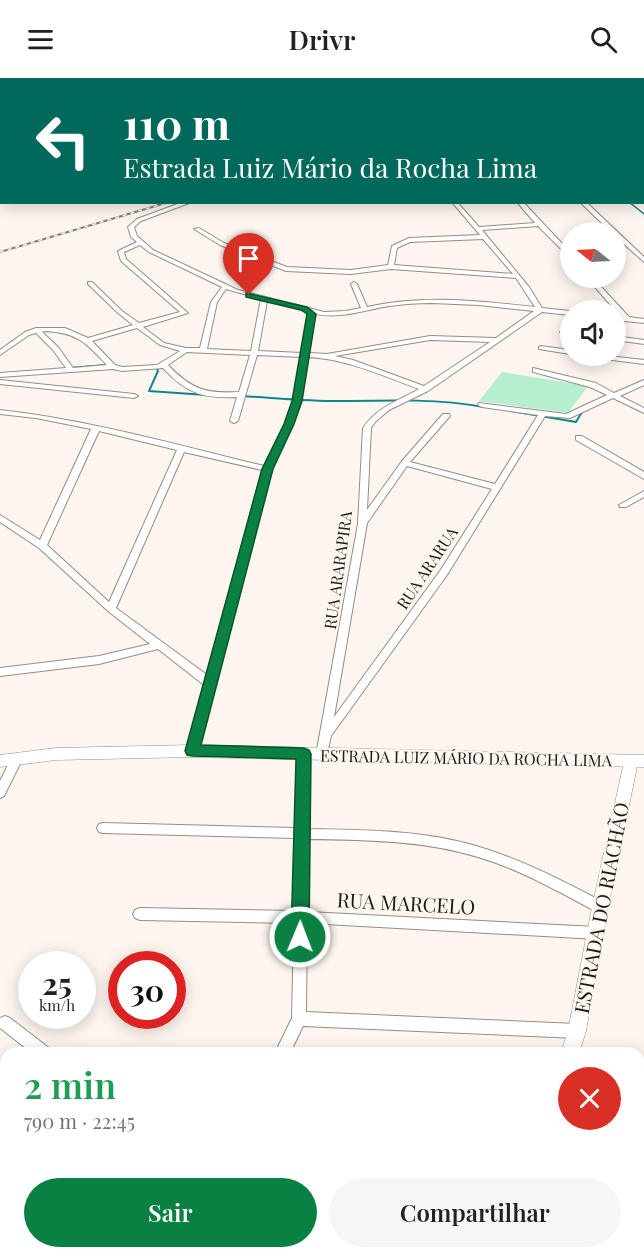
<!DOCTYPE html>
<html lang="pt">
<head>
<meta charset="utf-8">
<style>
	body { margin:0; font-family:"Playfair Display",serif; background:#f6f6f6; color:#202124; height:100vh; display:flex; flex-direction:column; font-size:22px; white-space:nowrap }
	* { box-sizing:border-box; margin:0 }
	p { font-size:20px; color:#757577 }
	.icon { flex:none; width:33px; height:33px; fill:none; stroke:currentColor; stroke-width:2; stroke-linecap:round; stroke-linejoin:round }
	.map { position:relative; flex:1; overflow:hidden }
	.drawer { position:absolute; left:0px; top:969px; width:645px; height:212px; display:flex; flex-direction:column; background:#fff; border-radius:18px 18px 0 0; box-shadow:0 3px 15px #0003 }
	.drawer>* { flex:none }
	.hud { position:absolute; left:0px; top:0px; width:645px; height:126px; box-shadow:0 3px 15px #0003; background:#00695c; color:#fff; overflow:hidden }
	.needle { width:39px; rotate:288deg }
	.fabs { position:absolute; left:560px; top:144px; display:grid; gap:12px }
	.fabs a { display:grid; place-items:center; width:66px; height:66px; border-radius:50%; background:#fff; box-shadow:0 3px 15px #0003; font-size:30px }
	.speed { position:absolute; left:18px; top:873px; display:flex; gap:12px; font-size:30px; font-weight:700; text-align:center }
	.speed>* { display:grid; place-content:center; width:78px; height:78px; border-radius:50%; background:#fff; box-shadow:0 3px 15px #0003; line-height:1 }
	.speed small { font-size:15px; font-weight:400 }
	.speed .limit { border:9px solid #d22; background:#fff; color:#111 }
	.pin { position:absolute; display:grid; place-items:center; width:51px; height:51px; color:#fff; margin:-62px -26px; border-radius:50% 50% 50% 0; rotate:-45deg; box-shadow:0 0 6px #0007 }
	.pin .icon { rotate:45deg }
	.me { position:absolute; width:66px; margin:-33px; rotate:1deg; stroke-linejoin:round; filter:drop-shadow(0 0 4px #0008) }
	.turn { display:flex; align-items:center; gap:21px; height:126px; padding:0 24px; font-size:27px }
	.turn .icon { width:78px; height:78px; stroke-width:2.5 }
	.turn b { display:block; font-size:42px; line-height:51px }
	.round { display:grid; place-items:center; flex:none; width:63px; height:63px; border-radius:32px; background:#f6f6f6 }
	.headline { display:flex; align-items:center; justify-content:space-between; height:102px; padding:0 24px }
	h1 { font-size:36px; font-weight:600; line-height:45px; color:#1e9e55 }
	.button { display:flex; gap:12px; margin-top:auto; padding:12px 24px }
	.button a { flex:1; height:69px; border-radius:36px; background:#0b8043; color:#fff; font-size:24px; font-weight:600; line-height:69px; text-align:center }
	.button a+a { background:#f6f6f6; color:#202124 }
	header { display:flex; justify-content:space-between; align-items:center; height:78px; padding:0 24px; background:#fff; font-size:27px; font-weight:600 }
	.map>svg:first-child { display:block }
	.green { fill:#b5efcf }
	.lines { fill:none; stroke-linecap:round; stroke-linejoin:round }
	.stream-far1 { stroke:#0e8692; stroke-width:1.5 }
	.stream { stroke:#0e8692; stroke-width:2 }
	.minor-casing { stroke:#948d87; stroke-width:2 }
	.tertiary-casing { stroke:#948d87; stroke-width:1 }
	.secondary-casing { stroke:#948d87; stroke-width:1 }
	.minor { fill:#fff; fill-rule:evenodd }
	.tertiary { fill:#fff; fill-rule:evenodd }
	.secondary { fill:#fff; fill-rule:evenodd }
	.rail-casing { stroke:#817c78; stroke-width:2 }
	.rail { stroke:#fdf6ef; stroke-width:1.5; stroke-dasharray:4; stroke-linecap:butt }
	.route { fill:#0b8043; stroke:#07532c; stroke-width:1.5 }
	.labels { text-anchor:middle; stroke-width:4.5; stroke-linejoin:round; paint-order:stroke }
	.street-label { font-size:16px; fill:#1b1816; stroke:#fdf6ef }
	.near-street-label { font-size:20px; fill:#1b1816; stroke:#fdf6ef }
</style>
</head>
<body>
<header><svg class="icon" aria-label="menu" viewBox="0 0 24 24"><path d="M4 6h16M4 12h16M4 18h16"/></svg>Drivr<svg class="icon" aria-label="search" viewBox="0 0 24 24"><circle cx="10" cy="10" r="6"/><path d="M15 15l6 6"/></svg></header>
<div class="map">
<svg width="644" height="1180" viewBox="0 0 644 1180">
	<rect width="100%" height="100%" fill="#fdf6ef"/>
	<polygon class="green" points="502,294 588,308 568,335 479,323"/>
	<g class="lines">
		<polyline class="stream-far1" points="629,124 644,136"/>
		<g class="stream">
			<polyline points="156,289 158,293 149,313 206,317"/>
			<polyline points="70,290 106,287"/>
			<path d="M242 318C277 320 314 324 349 323 394 322 439 321 484 329"/>
			<polyline points="511,333 576,344 582,334"/>
		</g>
		<g class="minor-casing">
			<g id="minor">
				<polygon points="217,0 221,0 223,2 218,2"/>
				<polygon points="269,0 273,0 275,2 270,2"/>
				<polygon points="318,0 322,0 323,1 319,2"/>
				<rect x="430" y="0" width="4" height="2"/>
				<rect x="475" y="0" width="4" height="2"/>
				<polygon points="550,0 557,0 545,2"/>
				<polygon points="0,22 2,22 2,28 0,27"/>
				<rect x="0" y="48" width="2" height="2"/>
				<rect x="0" y="107" width="2" height="4"/>
				<path d="M183 124H192L141 143 134 149 137 158 153 172 238 212 324 234 346 233 361 230 351 206 354 204 357 206 367 229C423 216 479 223 535 229L516 200 391 191 351 196 286 193 220 167 194 151 199 150 224 165 287 189 351 192 388 187 392 168 409 160 480 157 452 124H457L479 149 535 145 517 124H523L570 174V180L538 148 482 152 529 209 542 230 570 233V237L542 234 428 313 389 332 375 344 371 350 367 432 402 383 443 336H449L450 338 410 384 495 406 538 337 482 329 478 327 479 325 566 336 607 317 590 309 533 294V290L596 305 614 315 644 302V307L620 318 644 330V335L613 320 570 340 545 338 447 497 331 658 326 680H318L316 677 358 446 363 350C377 329 398 323 419 311 383 298 347 281 308 279L301 323 293 346 271 391 216 606 196 676H188L186 673 204 607 158 571 99 586 0 598V590L99 578 150 566 108 533 39 470 0 444V437L40 462 91 351 36 340 0 336V332C90 342 177 367 264 388L285 346 293 323 301 279 257 277 238 343 234 345 230 343 237 319C203 321 186 315 163 290L122 293 113 291 0 299V295L66 290 53 272 36 255 29 257 0 277V272L25 254 36 250H65L88 260 133 247 118 235 88 206V204H92L122 233 139 245 180 234 121 183 118 173 137 164 131 159 128 149 137 141ZM483 161 513 196 394 187 397 170 410 164ZM140 167 149 174 222 209 211 224 200 270H186L164 265 143 249 188 235 126 181 124 174ZM226 211 261 221 251 273 207 271 217 224ZM267 223 309 234 302 275 258 273ZM432 225 479 227 534 233 496 260 430 258 327 276 309 275 315 236C341 241 364 232 389 228 404 226 418 225 432 225ZM137 250 160 267 180 273 157 287 122 289 115 287 92 263ZM46 253C78 255 86 265 107 287L73 290 58 269 42 254ZM430 262 490 264 424 308 353 282 335 278ZM187 274 250 277 239 314C205 316 191 311 168 287ZM99 353 177 372 109 524 47 467ZM184 374 262 392 207 597 116 530ZM407 388 492 411 440 493 334 639 367 445Z"/>
				<polygon points="580,124 586,124 644,179 644,184 615,158 615,154 611,154"/>
				<polygon points="587,200 593,200 629,239 644,241 644,245 615,242 615,238 621,239"/>
				<polygon points="563,252 570,253 570,257 561,255 560,254"/>
				<polygon points="615,258 644,262 644,266 615,262"/>
				<polygon points="541,268 570,272 570,276 539,271 539,269"/>
				<polygon points="592,278 609,278 644,282 644,286 596,280"/>
				<polygon points="0,302 134,316 138,318 134,320 0,306"/>
				<polygon points="576,358 582,358 644,394 644,401 576,362"/>
				<polygon points="644,413 644,419 626,429 620,429 619,427"/>
				<path d="M304 672 308 673 310 676 309 751C363 752 417 752 469 766 517 779 561 802 605 825L607 829 605 833 600 835 595 833C557 813 519 791 478 779 423 762 365 762 309 761L308 834 597 849 602 851 604 855 602 859 597 861 307 845 306 934 577 946 582 948 584 953 582 958 577 960 303 948 290 975H275L292 940 294 845 140 842 135 840 133 836 135 832 140 830 294 833 296 760 103 755 99 754 97 750 99 746 103 745 296 750 298 676 300 673Z"/>
				<polygon points="17,676 21,677 23,680 4,718 0,720 0,703 13,677"/>
				<polygon points="5,938 10,940 49,970 51,975 32,975 0,950 0,940"/>
				<polygon points="0,1110 6,1113 6,1132 0,1129"/>
				<polygon points="54,1174 74,1174 76,1180 56,1180"/>
				<polygon points="125,1174 144,1174 142,1180 123,1180"/>
				<polygon points="280,1174 300,1174 302,1180 282,1180"/>
			</g>
		</g>
		<g class="tertiary-casing">
			<g id="tertiary">
				<polygon points="631,678 636,680 638,684 608,829 586,953 579,975 561,975 568,953 592,829 624,684 626,680"/>
				<polygon points="493,1174 515,1174 513,1180 491,1180"/>
			</g>
		</g>
		<g class="secondary-casing">
			<g id="secondary">
				<polygon points="83,0 82,2 74,2 76,0"/>
				<rect x="0" y="8" width="2" height="4"/>
				<polygon points="192,667 644,677 644,689 192,679 56,682 0,689 0,677 56,670"/>
			</g>
		</g>
		<use href="#minor" class="minor"/>
		<use href="#tertiary" class="tertiary"/>
		<use href="#secondary" class="secondary"/>
		<g class="rail-casing">
			<polyline id="rail" points="0,174 169,124"/>
		</g>
		<use href="#rail" class="rail"/>
	</g>
	<polygon class="route" points="246,215 307,229 316,236 302,323 294,346 273,391 201,667 304,670 309,672 311,676 309,859 306,865 300,867 294,865 291,859 296,681 192,678 187,677 185,673 262,391 284,346 292,323 307,236 301,232 246,219"/>
	<g class="labels">
		<g class="street-label">
			<text transform="translate(427 490) rotate(-56)" y="6">RUA ARARUA</text>
			<text transform="translate(338 492) rotate(-82)" y="6">RUA ARARAPIRA</text>
			<text transform="translate(466 680) rotate(1)" y="6">ESTRADA LUIZ MÁRIO DA ROCHA LIMA</text>
		</g>
		<g class="near-street-label">
			<text transform="translate(406 826) rotate(3)" y="7">RUA MARCELO</text>
			<text transform="translate(602 830) rotate(-79)" y="7">ESTRADA DO RIACHÃO</text>
		</g>
	</g>
</svg>
<div class="fabs">
<a><svg class="needle" viewBox="-14 -14 28 28"><path d="M0-13l5 13h-10z" fill="#e53935"/><path d="M0 13l5-13h-10z" fill="#757577"/></svg></a>
<a><svg class="icon" aria-label="sound" viewBox="0 0 24 24"><path d="M4 9h4l5-4v14l-5-4H4zM17 9q2 3 0 6"/></svg></a>
</div>
<div class="speed"><div>25<small>km/h</small></div><div class="limit">30</div></div>
<div class="pin" style="left:249px;top:217px;background:#d93025"><svg class="icon" aria-label="arrive" viewBox="0 0 24 24"><path d="M6 21V4h12l-3 4 3 4H6"/></svg></div>
<svg class="me" style="left:300px;top:859px" viewBox="-20 -20 40 40"><circle r="17" fill="#0b8043" stroke="#fff" stroke-width="3"/><path d="M0-11L8 9 0 5-8 9z" fill="#fff"/></svg>
<div class="hud">
<div class="turn"><svg class="icon" aria-label="left" viewBox="0 0 24 24"><path d="M17 20v-9H6M10 6l-5 5 5 5"/></svg><div><b>110 m</b>Estrada Luiz Mário da Rocha Lima</div></div>
</div>
<section class="drawer">
<div class="headline"><div><h1>2 min</h1><p>790 m · 22:45</p></div><a class="round" style="background:#d93025;color:#fff"><svg class="icon" aria-label="close" viewBox="0 0 24 24"><path d="M6 6l12 12M18 6L6 18"/></svg></a></div>
<div class="button"><a>Sair</a><a>Compartilhar</a></div>
</section>
</div>
</body>
</html>
